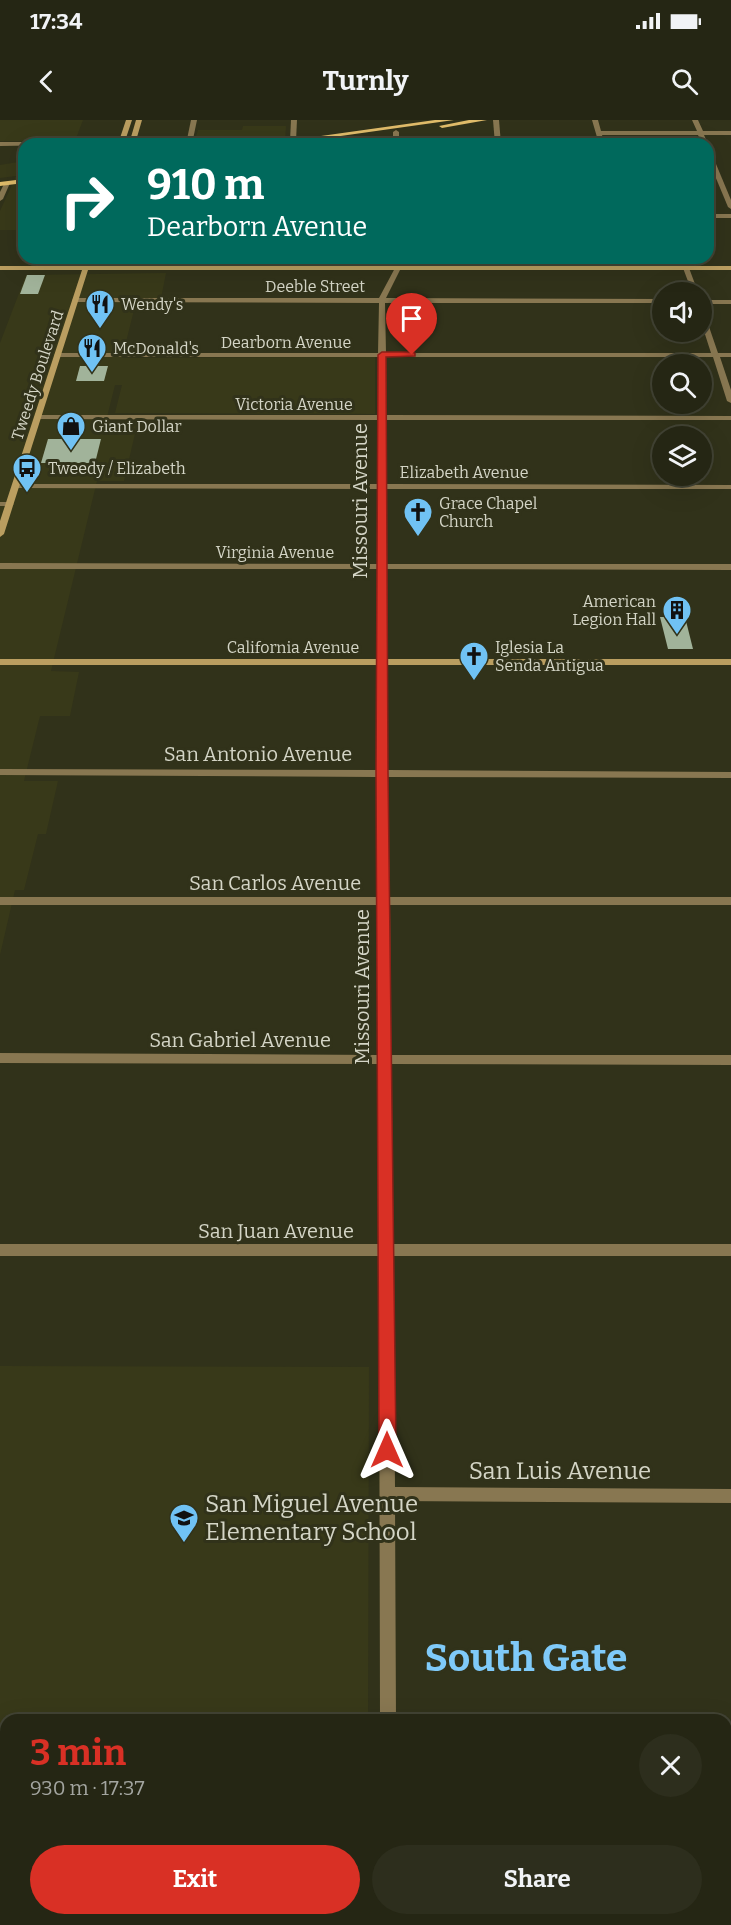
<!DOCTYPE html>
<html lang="en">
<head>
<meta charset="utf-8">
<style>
	body { margin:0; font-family:Bitter,serif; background:#2d2e1d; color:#f1f3f6; height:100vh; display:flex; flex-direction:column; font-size:22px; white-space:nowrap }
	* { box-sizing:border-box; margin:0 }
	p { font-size:20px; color:#a3a5a0 }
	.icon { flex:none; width:33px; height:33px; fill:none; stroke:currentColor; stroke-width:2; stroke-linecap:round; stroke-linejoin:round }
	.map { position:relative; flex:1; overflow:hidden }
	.drawer { position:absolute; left:0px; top:1594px; width:732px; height:212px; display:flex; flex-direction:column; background:#252614; border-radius:18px 18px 0 0; box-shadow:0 6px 24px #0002,0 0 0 2px #424334 }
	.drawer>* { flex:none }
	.top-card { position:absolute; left:18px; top:18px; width:696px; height:126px; border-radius:18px; box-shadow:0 6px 24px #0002,0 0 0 2px #424334; background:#00695c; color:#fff; overflow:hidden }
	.controls { position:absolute; left:652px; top:162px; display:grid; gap:12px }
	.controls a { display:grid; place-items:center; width:60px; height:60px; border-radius:50%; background:#252614; box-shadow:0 6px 24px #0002,0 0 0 2px #424334; font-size:30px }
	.pin { position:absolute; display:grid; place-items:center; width:51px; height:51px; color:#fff; margin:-62px -26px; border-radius:50% 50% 50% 0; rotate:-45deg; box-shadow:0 0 6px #0007 }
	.pin .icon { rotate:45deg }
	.me { position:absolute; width:66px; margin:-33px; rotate:0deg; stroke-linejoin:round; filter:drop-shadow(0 0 4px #0008) }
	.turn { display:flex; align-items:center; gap:21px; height:126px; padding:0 30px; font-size:27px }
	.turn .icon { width:78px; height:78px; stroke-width:2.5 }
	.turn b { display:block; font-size:42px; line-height:51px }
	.round { display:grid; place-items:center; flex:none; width:63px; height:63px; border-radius:32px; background:#2d2e1d }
	.headline { display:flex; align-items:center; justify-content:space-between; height:102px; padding:0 30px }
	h1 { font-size:36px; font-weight:700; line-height:45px; color:#d93025 }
	.action { display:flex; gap:12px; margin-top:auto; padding:12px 30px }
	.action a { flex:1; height:69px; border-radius:36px; background:#d93025; color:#fff; font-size:24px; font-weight:700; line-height:69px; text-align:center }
	.action a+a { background:#2d2e1d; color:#f1f3f6 }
	.status { display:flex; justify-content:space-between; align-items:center; height:42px; padding:0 30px; background:#252614; direction:ltr }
	.status svg { height:16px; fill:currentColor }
	header { display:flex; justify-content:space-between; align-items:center; height:78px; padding:0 30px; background:#252614; font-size:27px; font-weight:700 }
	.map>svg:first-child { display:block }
	.built { fill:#383919 }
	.building { fill:#a1b39a }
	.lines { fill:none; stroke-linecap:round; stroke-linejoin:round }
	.minor { fill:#887751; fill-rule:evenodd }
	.secondary { fill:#ba9e60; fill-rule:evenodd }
	.primary { fill:#e0bc6a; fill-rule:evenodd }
	.route { fill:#d93025; stroke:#8d1f18; stroke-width:1.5 }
	.labels { text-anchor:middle; stroke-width:6; stroke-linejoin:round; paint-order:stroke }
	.far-street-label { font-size:16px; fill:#d4d5c6; stroke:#31321a }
	.far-poi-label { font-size:16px; fill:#d4d5c6; stroke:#31321a; text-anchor:start }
	.street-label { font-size:20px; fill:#d4d5c6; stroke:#31321a }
	.near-street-label { font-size:24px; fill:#d4d5c6; stroke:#31321a }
	.near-poi-label { font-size:24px; fill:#d4d5c6; stroke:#31321a; text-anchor:start }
	.near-town-label { font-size:39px; font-weight:bold; fill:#7fcaf9; stroke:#31321a }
</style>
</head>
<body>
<div class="status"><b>17:34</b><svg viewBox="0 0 49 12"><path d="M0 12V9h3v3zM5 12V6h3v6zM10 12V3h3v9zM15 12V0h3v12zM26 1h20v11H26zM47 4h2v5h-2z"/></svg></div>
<header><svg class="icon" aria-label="back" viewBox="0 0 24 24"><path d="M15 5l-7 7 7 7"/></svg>Turnly<svg class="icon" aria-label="search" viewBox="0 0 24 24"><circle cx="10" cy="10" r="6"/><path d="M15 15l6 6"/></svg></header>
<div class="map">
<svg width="731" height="1805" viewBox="0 0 731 1805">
	<rect width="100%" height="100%" fill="#31321a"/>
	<g class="built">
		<polygon points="0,0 83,0 75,21 0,21"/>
		<polygon points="243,6 286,6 285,24 139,24 140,21 194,22 198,10 242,10"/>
		<polygon points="24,41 24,110 0,110 0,91 16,56 0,58 0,45"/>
		<polygon points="104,138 244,138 243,142 109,142"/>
		<polygon points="166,153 161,178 137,178 122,238 375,237 375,294 115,293 122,265 115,265 106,301 138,301 124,361 97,361 51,551 79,552 70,596 40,596 24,661 58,661 46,714 38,714 24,770 15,770 0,835 0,223 26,155"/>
		<polygon points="0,1246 369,1247 368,1600 6,1600 6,1661 0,1661"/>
	</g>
	<g class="building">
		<polygon points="27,155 45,155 38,174 20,174"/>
		<polygon points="80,246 108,246 104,261 76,261"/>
		<polygon points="48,319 101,319 95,343 41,343"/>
		<polygon points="660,497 685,497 693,529 668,529"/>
	</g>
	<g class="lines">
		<g class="minor">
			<polygon points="191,0 197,0 192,24 186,24"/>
			<polygon points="291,0 297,0 296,21 293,23 290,21"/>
			<polygon points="493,0 499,0 501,24 495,24"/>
			<polygon points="592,0 598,0 601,11 697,11 692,0 698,0 703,11 731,11 731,15 704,15 708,24 702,24 698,15 602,15 605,24 599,24"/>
			<polygon points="396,10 399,12 399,24 393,24 393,12"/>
			<polygon points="0,22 121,22 124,24 0,26"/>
			<polygon points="708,30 711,32 731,80 731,89 728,87 708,39"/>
			<polygon points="5,62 10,63 3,79 0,81 0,72"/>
			<rect x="708" y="94" width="23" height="4"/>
			<polygon points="395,138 401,138 401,148 386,178 663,179 663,183 385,183 386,233 711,233 702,205 702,193 705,195 718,233 731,233 731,237 720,237 731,270 731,283 727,281 713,237 386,237 386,295 731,296 731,300 386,300 386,364 731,365 731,369 386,369 386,444 731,444 731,450 386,449 387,650 731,652 731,658 387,657 390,777 731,777 731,785 390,785 391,935 731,935 731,945 391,944 392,1124 731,1124 731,1136 393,1136 395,1367 731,1369 731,1383 395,1381 396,1600 380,1600 379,1136 0,1136 0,1124 379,1124 379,944 0,943 0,933 379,935 378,785 0,785 0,777 378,777 377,657 0,655 0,649 377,650 378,449 0,449 0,443 378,444 378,369 16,368 12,366 16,364 378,364 378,300 38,299 34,297 38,295 378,295 378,237 58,237 54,235 58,233 378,233 379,183 75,182 72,180 75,178 379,178 395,148"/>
			<polygon points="686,146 689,148 698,172 692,172 683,148"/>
			<rect x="702" y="180" width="29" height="4"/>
			<polygon points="0,382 10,382 14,384 10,386 0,386"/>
			<rect x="0" y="1683" width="6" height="18"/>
			<rect x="726" y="1683" width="5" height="18"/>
			<rect x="380" y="1800" width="18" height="5"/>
		</g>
		<g class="secondary">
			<polygon points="126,0 132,0 124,24 118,24"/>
			<polygon points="136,0 142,0 135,24 129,24"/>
			<polygon points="86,138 92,138 90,146 731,146 731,150 88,150 4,414 0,417 0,401 82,150 0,150 0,146 83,146"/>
			<rect x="0" y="539" width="731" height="6"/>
		</g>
		<g class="primary">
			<polygon points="435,0 454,0 284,24 264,24"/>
			<polygon points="469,0 487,0 442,8 439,6"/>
			<polygon points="24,59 24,63 0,66 0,62"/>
		</g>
	</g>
	<polygon class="route" points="412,232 415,233 415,236 386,237 388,652 396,1330 393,1335 387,1338 381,1335 379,1330 376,652 378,235 382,232"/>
	<defs>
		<g id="restaurant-pin" transform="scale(1.5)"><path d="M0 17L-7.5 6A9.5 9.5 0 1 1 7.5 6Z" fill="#70c2f4" stroke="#31321a"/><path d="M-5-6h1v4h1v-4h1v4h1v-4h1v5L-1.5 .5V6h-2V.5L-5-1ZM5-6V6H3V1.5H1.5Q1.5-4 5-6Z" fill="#111"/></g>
		<g id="shop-pin" transform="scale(1.5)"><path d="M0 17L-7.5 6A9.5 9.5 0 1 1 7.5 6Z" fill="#70c2f4" stroke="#31321a"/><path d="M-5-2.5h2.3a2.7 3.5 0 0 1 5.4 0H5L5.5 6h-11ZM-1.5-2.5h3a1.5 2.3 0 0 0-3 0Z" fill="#111"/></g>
		<g id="bus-pin" transform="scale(1.5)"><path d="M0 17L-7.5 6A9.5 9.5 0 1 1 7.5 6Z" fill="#70c2f4" stroke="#31321a"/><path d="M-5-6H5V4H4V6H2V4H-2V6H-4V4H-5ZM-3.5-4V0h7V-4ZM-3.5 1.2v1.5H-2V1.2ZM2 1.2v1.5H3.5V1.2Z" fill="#111"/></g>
		<g id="church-pin" transform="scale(1.5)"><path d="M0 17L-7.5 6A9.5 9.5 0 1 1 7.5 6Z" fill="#70c2f4" stroke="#31321a"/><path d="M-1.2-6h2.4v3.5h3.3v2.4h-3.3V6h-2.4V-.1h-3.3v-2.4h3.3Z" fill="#111"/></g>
		<g id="building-pin" transform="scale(1.5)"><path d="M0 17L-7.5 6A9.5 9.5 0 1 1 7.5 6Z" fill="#70c2f4" stroke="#31321a"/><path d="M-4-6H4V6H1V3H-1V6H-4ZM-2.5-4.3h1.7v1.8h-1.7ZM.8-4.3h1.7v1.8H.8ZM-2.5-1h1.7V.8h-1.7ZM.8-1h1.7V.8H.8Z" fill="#111"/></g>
		<g id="school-pin" transform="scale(1.5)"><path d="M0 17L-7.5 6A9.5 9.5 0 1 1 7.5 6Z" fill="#70c2f4" stroke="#31321a"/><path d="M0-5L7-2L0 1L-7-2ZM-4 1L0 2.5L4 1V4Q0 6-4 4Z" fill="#111"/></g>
	</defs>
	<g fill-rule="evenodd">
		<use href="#restaurant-pin" x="100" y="184"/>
		<use href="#restaurant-pin" x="92" y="228"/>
		<use href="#shop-pin" x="71" y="306"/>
		<use href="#bus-pin" x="27" y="348"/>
		<use href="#church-pin" x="418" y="392"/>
		<use href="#building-pin" x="677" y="490"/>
		<use href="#church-pin" x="474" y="536"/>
		<use href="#school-pin" x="184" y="1398"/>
	</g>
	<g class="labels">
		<g class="far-street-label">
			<text x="315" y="172">Deeble Street</text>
			<text x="286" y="228">Dearborn Avenue</text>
			<text transform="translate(37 255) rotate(-72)" y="6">Tweedy Boulevard</text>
			<text x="294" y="290">Victoria Avenue</text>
			<text x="464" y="358">Elizabeth Avenue</text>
			<text x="275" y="438">Virginia Avenue</text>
			<text x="293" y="533">California Avenue</text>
		</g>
		<g class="far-poi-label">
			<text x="121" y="190">Wendy's</text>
			<text x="113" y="234">McDonald's</text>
			<text x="92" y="312">Giant Dollar</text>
			<text x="48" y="354">Tweedy / Elizabeth</text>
			<text x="439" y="389">Grace Chapel<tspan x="439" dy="18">Church</tspan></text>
			<text x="656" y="487" text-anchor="end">American<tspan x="656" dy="18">Legion Hall</tspan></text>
			<text x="495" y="533">Iglesia La<tspan x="495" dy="18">Senda Antigua</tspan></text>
		</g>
		<g class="street-label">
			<text transform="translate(360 381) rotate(-90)" y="7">Missouri Avenue</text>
			<text x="258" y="641">San Antonio Avenue</text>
			<text x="275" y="770">San Carlos Avenue</text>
			<text transform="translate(362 867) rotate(-90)" y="7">Missouri Avenue</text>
			<text x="240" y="927">San Gabriel Avenue</text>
			<text x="276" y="1118">San Juan Avenue</text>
		</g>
		<g class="near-street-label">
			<text x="560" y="1359">San Luis Avenue</text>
		</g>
		<g class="near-poi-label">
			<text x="205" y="1392">San Miguel Avenue<tspan x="205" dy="28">Elementary School</tspan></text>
		</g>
		<g class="near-town-label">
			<text x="526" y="1551">South Gate</text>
		</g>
	</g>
</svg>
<div class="controls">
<a><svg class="icon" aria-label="sound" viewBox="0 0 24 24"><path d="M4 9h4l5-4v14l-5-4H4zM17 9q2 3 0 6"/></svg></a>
<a><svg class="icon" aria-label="search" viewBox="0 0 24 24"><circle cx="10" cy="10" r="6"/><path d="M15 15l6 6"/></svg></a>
<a><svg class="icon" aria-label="layers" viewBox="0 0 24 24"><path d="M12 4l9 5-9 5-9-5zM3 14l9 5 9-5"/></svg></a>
</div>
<div class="pin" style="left:412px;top:235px;background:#d93025"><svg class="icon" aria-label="arrive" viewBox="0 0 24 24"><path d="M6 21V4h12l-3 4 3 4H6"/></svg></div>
<svg class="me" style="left:387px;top:1330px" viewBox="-20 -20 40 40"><path d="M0-17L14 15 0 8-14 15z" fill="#d93025" stroke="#fff" stroke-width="4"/></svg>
<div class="top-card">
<div class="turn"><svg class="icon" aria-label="right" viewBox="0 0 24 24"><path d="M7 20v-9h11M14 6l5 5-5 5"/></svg><div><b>910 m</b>Dearborn Avenue</div></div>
</div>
<section class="drawer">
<div class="headline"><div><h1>3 min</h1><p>930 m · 17:37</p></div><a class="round"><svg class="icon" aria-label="close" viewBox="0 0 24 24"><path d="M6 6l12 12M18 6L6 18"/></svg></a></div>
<div class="action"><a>Exit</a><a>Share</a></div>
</section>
</div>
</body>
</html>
